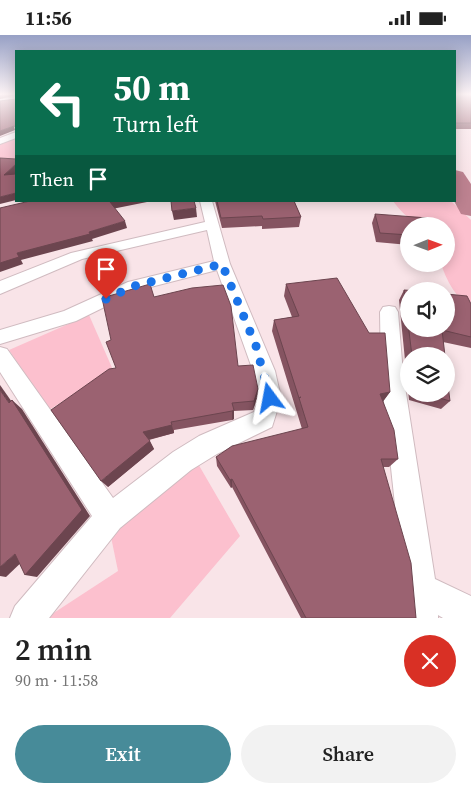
<!DOCTYPE html>
<html lang="en">
<head>
<meta charset="utf-8">
<style>
	body { margin:0; font-family:"Source Serif 4",serif; background:#f2f2f2; color:#222; height:100vh; display:flex; flex-direction:column; font-size:19px; white-space:nowrap }
	* { box-sizing:border-box; margin:0 }
	p { font-size:16px; color:#767676 }
	.icon { flex:none; width:28px; height:28px; fill:none; stroke:currentColor; stroke-width:2; stroke-linecap:round; stroke-linejoin:round }
	.map { position:relative; height:583px; overflow:hidden }
	.drawer { display:flex; flex-direction:column; background:#fff; flex:1 }
	.drawer>* { flex:none }
	.guide { position:absolute; left:15px; top:15px; width:441px; height:152px; border-radius:0px; box-shadow:0 2px 12px #0003; background:#0b6e4f; color:#fff; overflow:hidden }
	.needle { width:32px; rotate:89deg }
	.fabs { position:absolute; left:400px; top:182px; display:grid; gap:10px }
	.fabs a { display:grid; place-items:center; width:55px; height:55px; border-radius:50%; background:#fff; box-shadow:0 2px 12px #0003; font-size:25px }
	.pin { position:absolute; display:grid; place-items:center; width:42px; height:42px; color:#fff; margin:-51px -21px; border-radius:50% 50% 50% 0; rotate:-45deg; box-shadow:0 0 5px #0007 }
	.pin .icon { rotate:45deg }
	.me { position:absolute; width:55px; margin:-28px; rotate:347deg; stroke-linejoin:round; filter:drop-shadow(0 0 4px #0008) }
	.turn { display:flex; align-items:center; gap:18px; height:105px; padding:0 15px; font-size:22px }
	.turn .icon { width:65px; height:65px; stroke-width:2.5 }
	.turn b { display:block; font-size:35px; line-height:42px }
	.then { display:flex; align-items:center; height:48px; padding:0 15px; background:#0003; gap:10px; font-size:19px }
	.round { display:grid; place-items:center; flex:none; width:52px; height:52px; border-radius:26px; background:#f2f2f2 }
	.headline { display:flex; align-items:center; justify-content:space-between; height:85px; padding:0 15px }
	h1 { font-size:30px; font-weight:600; line-height:38px }
	.action { display:flex; gap:10px; margin-top:auto; padding:10px 15px }
	.action a { flex:1; height:58px; border-radius:30px; background:#478b99; color:#fff; font-size:20px; font-weight:600; line-height:58px; text-align:center }
	.action a+a { background:#f2f2f2; color:#222 }
	.status { display:flex; justify-content:space-between; align-items:center; height:35px; padding:0 25px; background:#fff; direction:ltr }
	.status svg { height:14px; fill:currentColor }
	.map>svg:first-child { display:block }
	.green { fill:#fcc0ce }
	.lines { fill:none; stroke-linecap:round; stroke-linejoin:round }
	.river { fill:#bd8290; fill-rule:evenodd }
	.minor-casing { stroke:#d0bbc0; stroke-width:2 }
	.minor { fill:#fff; fill-rule:evenodd }
	.wall { fill:#855461 }
	.shaded-wall { fill:#6c454f }
	.building { fill:#9b6271; stroke:#6c454f }
	.route { stroke:#1a73e8; stroke-width:9; stroke-dasharray:0 16.2 }
</style>
</head>
<body>
<div class="status"><b>11:56</b><svg viewBox="0 0 49 12"><path d="M0 12V9h3v3zM5 12V6h3v6zM10 12V3h3v9zM15 12V0h3v12zM26 1h20v11H26zM47 4h2v5h-2z"/></svg></div>
<div class="map">
<svg width="471" height="583" viewBox="0 0 471 583">
	<rect width="100%" height="100%" fill="#f9e4e8"/>
	<g class="green">
		<polygon points="16,102 16,143 0,151 0,108"/>
		<path d="M393 166H451L471 185V273C456 264 446 244 441 229H446V191C418 191 410 188 393 166Z"/>
		<polygon points="89,280 113,335 49,375 9,315"/>
		<polygon points="197,427 240,501 170,583 46,583 118,536 110,497"/>
	</g>
	<g class="lines">
		<polygon class="river" points="455,135 463,137 471,149 471,181 461,179 454,166"/>
		<g class="minor-casing">
			<g id="minor">
				<polygon points="16,62 16,66 0,68 0,64"/>
				<polygon points="16,97 16,103 0,109 0,103"/>
				<polygon points="200,166 212,166 230,229 275,336 281,363 272,392 217,419 191,435 120,493 49,583 10,583 15,571 92,481 0,337 0,312 7,314 113,463 173,417 199,401 254,377 259,363 253,336 217,235 139,255 76,286 0,309 0,295 64,276 128,247 214,226 207,195 82,224 0,259 0,246 71,218 205,187"/>
				<polygon points="389,271 395,272 398,277 403,339 435,544 471,561 471,583 443,583 438,580 438,583 404,583 404,554 381,339 380,277 383,272"/>
			</g>
		</g>
		<use href="#minor" class="minor"/>
	</g>
	<g class="wall">
		<rect x="455" y="59" width="16" height="35"/>
		<polygon points="215,166 294,166 301,182 299,192 262,194 262,191 222,193"/>
		<polygon points="375,179 409,191 409,210 376,207 372,188"/>
		<polygon points="286,249 390,357 383,366 398,424 389,432 383,432 416,583 301,583 232,452 231,453 217,431 216,422 302,394 272,296 274,285 292,282 284,261"/>
		<polygon points="404,255 471,269 471,313 443,307 445,321 409,321 409,359 446,359 450,366 441,374 409,365 399,265"/>
		<polygon points="154,262 238,331 258,354 257,363 253,375 234,376 234,384 232,385 174,395 174,398 149,405 154,414 108,452 116,333 111,305"/>
	</g>
	<g class="shaded-wall">
		<polygon points="4,59 15,59 16,60 0,64 0,60"/>
		<polygon points="14,91 15,95 0,101 0,96"/>
		<polygon points="16,129 16,138 7,146 4,140"/>
		<polygon points="16,158 16,165 0,169 0,162"/>
		<polygon points="116,166 152,166 112,174 110,167"/>
		<polygon points="196,173 197,182 174,185 172,176"/>
		<polygon points="125,186 127,193 92,204 93,206 21,225 23,229 0,237 0,228 17,218"/>
		<polygon points="0,350 19,377 9,368 0,355"/>
		<polygon points="258,354 257,363 253,375 254,366"/>
		<polygon points="390,357 382,368 380,359"/>
		<polygon points="12,365 22,374 90,481 37,542 25,540"/>
		<polygon points="234,375 234,384 232,385 232,376"/>
		<polygon points="171,387 174,398 147,405 143,397"/>
		<polygon points="150,406 154,414 108,452 101,446"/>
		<polygon points="232,444 232,452 231,453 230,445"/>
		<polygon points="15,519 27,522 6,542 0,541 0,532"/>
	</g>
	<g class="building">
		<polygon points="15,59 16,59 16,92 14,91 0,96 0,66 16,64"/>
		<rect x="455" y="59" width="16" height="29"/>
		<polygon points="0,123 16,124 16,129 4,140 16,139 16,158 0,162"/>
		<polygon points="30,166 116,166 110,167 125,186 89,197 90,199 17,218 19,222 0,228 0,173"/>
		<polygon points="171,166 194,166 196,173 172,176"/>
		<polygon points="217,166 294,166 301,182 263,184 262,181 221,183"/>
		<polygon points="375,179 428,183 433,191 409,191 409,200 380,198"/>
		<polygon points="337,243 369,298 385,298 390,357 380,359 394,395 398,424 381,424 411,528 416,583 306,583 232,444 230,445 216,422 232,411 308,392 299,363 301,362 299,363 274,285 299,281 286,249"/>
		<polygon points="150,249 154,262 192,253 223,250 231,271 238,331 253,330 258,354 254,366 232,368 234,375 232,376 171,387 172,390 143,397 150,406 101,446 51,375 109,334 116,333 106,307 111,305 102,263"/>
		<polygon points="404,255 419,256 409,256 409,294 446,294 446,259 467,261 471,269 471,302 442,295 445,321 412,321"/>
		<polygon points="446,334 450,366 425,359 446,359"/>
		<polygon points="0,355 9,368 12,365 82,475 25,540 15,519 0,532"/>
	</g>
	<linearGradient id="sky" x2="0" y2="1"><stop stop-color="#97a0c5"/><stop offset="0.42" stop-color="#fcf3f5"/><stop offset="1" stop-color="#fcf3f5" stop-opacity="0"/></linearGradient>
	<rect width="471" height="141" fill="url(#sky)"/>
	<g class="lines">
		<polyline class="route" points="106,264 134,251 222,229 256,311 270,363"/>
	</g>
</svg>
<div class="fabs">
<a><svg class="needle" viewBox="-14 -14 28 28"><path d="M0-13l5 13h-10z" fill="#e53935"/><path d="M0 13l5-13h-10z" fill="#767676"/></svg></a>
<a><svg class="icon" aria-label="sound" viewBox="0 0 24 24"><path d="M4 9h4l5-4v14l-5-4H4zM17 9q2 3 0 6"/></svg></a>
<a><svg class="icon" aria-label="layers" viewBox="0 0 24 24"><path d="M12 4l9 5-9 5-9-5zM3 14l9 5 9-5"/></svg></a>
</div>
<div class="pin" style="left:106px;top:264px;background:#d93025"><svg class="icon" aria-label="arrive" viewBox="0 0 24 24"><path d="M6 21V4h12l-3 4 3 4H6"/></svg></div>
<svg class="me" style="left:270px;top:363px" viewBox="-20 -20 40 40"><path d="M0-17L14 15 0 8-14 15z" fill="#1a73e8" stroke="#fff" stroke-width="4"/></svg>
<div class="guide">
<div class="turn"><svg class="icon" aria-label="left" viewBox="0 0 24 24"><path d="M17 20v-9H6M10 6l-5 5 5 5"/></svg><div><b>50 m</b>Turn left</div></div>
<div class="then">Then<svg class="icon" aria-label="arrive" viewBox="0 0 24 24"><path d="M6 21V4h12l-3 4 3 4H6"/></svg></div>
</div>
</div>
<section class="drawer">
<div class="headline"><div><h1>2 min</h1><p>90 m · 11:58</p></div><a class="round" style="background:#d93025;color:#fff"><svg class="icon" aria-label="close" viewBox="0 0 24 24"><path d="M6 6l12 12M18 6L6 18"/></svg></a></div>
<div class="action"><a>Exit</a><a>Share</a></div>
</section>
</body>
</html>
